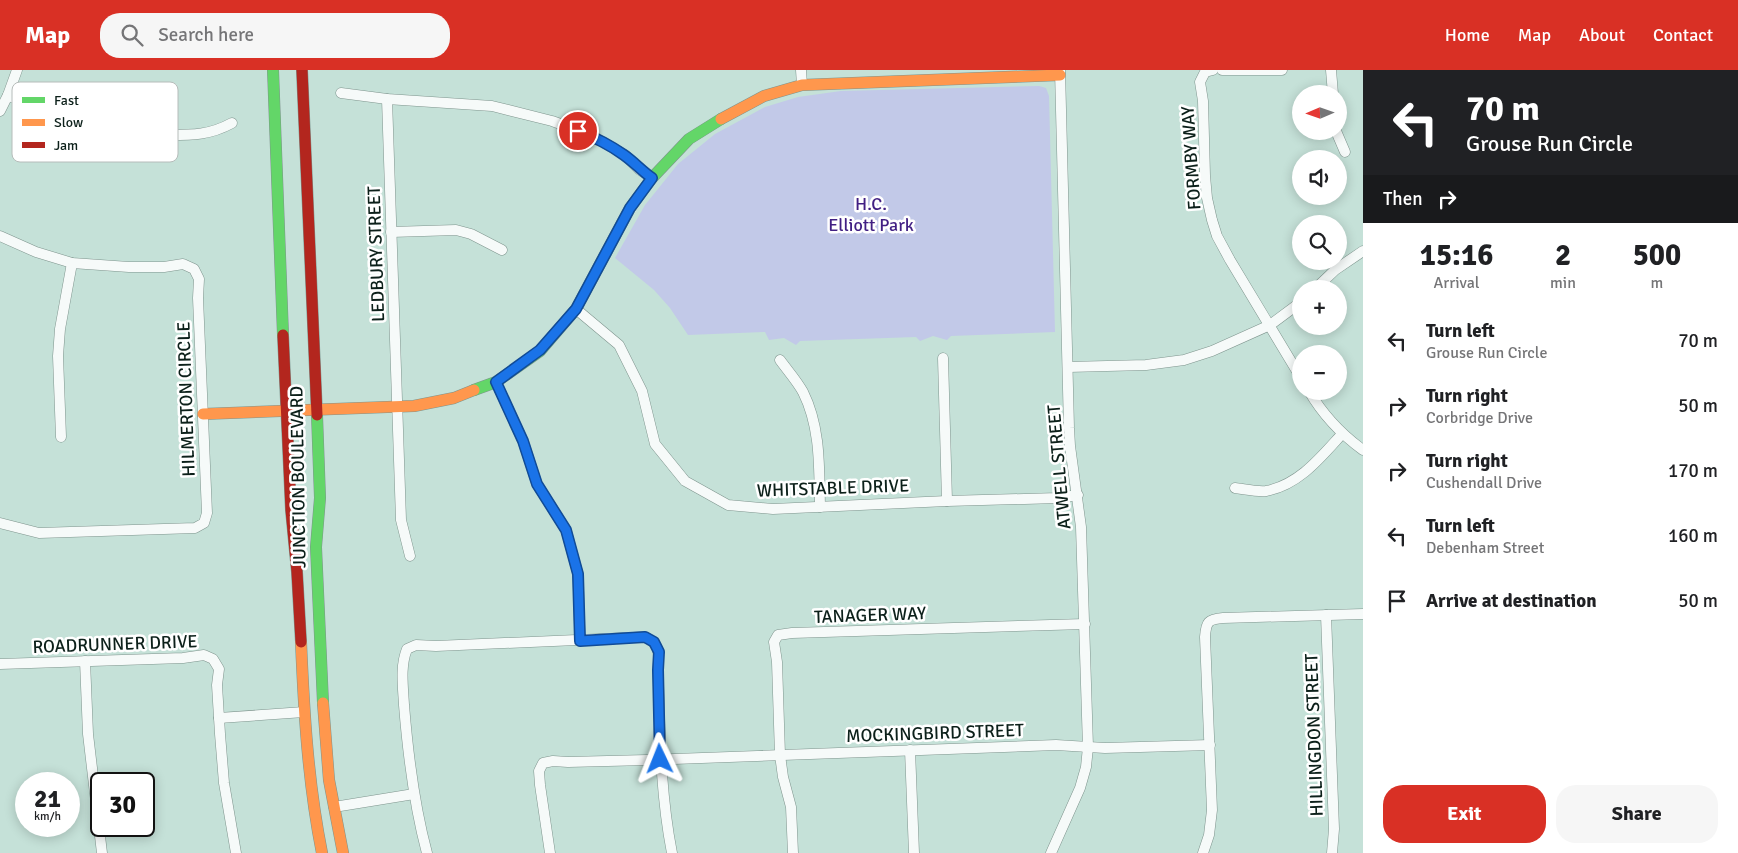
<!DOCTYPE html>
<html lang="en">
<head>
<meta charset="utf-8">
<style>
	body { margin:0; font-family:Signika,sans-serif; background:#f6f6f6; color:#202124; height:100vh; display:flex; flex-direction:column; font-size:19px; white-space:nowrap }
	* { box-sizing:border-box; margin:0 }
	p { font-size:16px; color:#757577 }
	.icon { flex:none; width:28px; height:28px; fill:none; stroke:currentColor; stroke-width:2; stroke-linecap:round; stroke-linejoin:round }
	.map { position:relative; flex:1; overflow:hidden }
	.side { display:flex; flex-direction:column; background:#fff; width:375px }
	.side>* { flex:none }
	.banner { background:#202124; color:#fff; overflow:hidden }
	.needle { width:32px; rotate:268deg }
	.buttons { position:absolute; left:1292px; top:15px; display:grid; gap:10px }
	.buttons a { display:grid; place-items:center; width:55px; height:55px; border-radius:50%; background:#fff; box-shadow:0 2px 12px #0003; font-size:25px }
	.speed { position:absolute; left:15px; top:702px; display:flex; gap:10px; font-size:25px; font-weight:700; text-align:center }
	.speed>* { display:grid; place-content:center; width:65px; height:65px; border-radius:50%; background:#fff; box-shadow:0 2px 12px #0003; line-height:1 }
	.speed small { font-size:12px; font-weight:400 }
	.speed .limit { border:2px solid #111; border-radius:8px; background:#fff; color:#111 }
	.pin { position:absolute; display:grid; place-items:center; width:42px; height:42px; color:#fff; margin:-21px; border:2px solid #fff; border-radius:50%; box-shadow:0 1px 5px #0007 }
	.me { position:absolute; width:55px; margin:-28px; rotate:358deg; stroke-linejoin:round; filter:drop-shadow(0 0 4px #0008) }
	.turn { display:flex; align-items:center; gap:18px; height:105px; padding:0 20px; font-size:22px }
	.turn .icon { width:65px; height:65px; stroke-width:2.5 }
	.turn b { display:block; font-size:35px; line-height:42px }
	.then { display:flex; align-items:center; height:48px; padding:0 20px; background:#0003; gap:10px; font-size:19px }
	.eta { display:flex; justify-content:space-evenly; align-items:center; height:85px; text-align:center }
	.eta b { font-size:30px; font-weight:700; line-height:35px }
	.cta { display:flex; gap:10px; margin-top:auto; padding:10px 20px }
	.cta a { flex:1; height:58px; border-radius:20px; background:#d93025; color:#fff; font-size:20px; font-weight:700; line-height:58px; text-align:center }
	.cta a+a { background:#f6f6f6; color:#202124 }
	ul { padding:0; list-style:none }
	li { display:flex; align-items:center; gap:15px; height:65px; padding:0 20px }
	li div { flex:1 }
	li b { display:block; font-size:19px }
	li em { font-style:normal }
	header { display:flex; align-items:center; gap:30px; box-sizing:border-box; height:70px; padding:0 25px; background:#d93025; color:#fff }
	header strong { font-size:24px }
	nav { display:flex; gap:28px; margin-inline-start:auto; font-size:18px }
	.search { width:350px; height:45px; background:#f6f6f6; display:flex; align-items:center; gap:12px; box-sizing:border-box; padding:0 18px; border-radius:20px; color:#757577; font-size:19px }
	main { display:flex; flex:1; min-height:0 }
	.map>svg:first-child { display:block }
	.green { fill:#c2c9e8 }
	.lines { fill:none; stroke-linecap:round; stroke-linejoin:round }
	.street-casing { stroke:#7e948d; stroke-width:11 }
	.fast-casing { stroke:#7e948d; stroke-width:12 }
	.slow-casing { stroke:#7e948d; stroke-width:12 }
	.jam-casing { stroke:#7e948d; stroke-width:12 }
	.street { stroke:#f6faf9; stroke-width:10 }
	.fast { stroke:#63d668; stroke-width:11 }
	.slow { stroke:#ff974d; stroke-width:11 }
	.jam { stroke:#b3261e; stroke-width:11 }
	.route-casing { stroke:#114b97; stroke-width:12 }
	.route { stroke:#1a73e8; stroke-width:9 }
	.labels { text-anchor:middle; stroke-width:5; stroke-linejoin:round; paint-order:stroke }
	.street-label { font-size:18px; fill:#0c201a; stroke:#fff }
	.park-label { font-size:18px; fill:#411f83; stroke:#fff }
	.key { fill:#fff; stroke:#b6bcba; stroke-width:1 }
	.key-label { font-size:14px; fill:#0c201a }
</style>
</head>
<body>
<header>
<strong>Map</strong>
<div class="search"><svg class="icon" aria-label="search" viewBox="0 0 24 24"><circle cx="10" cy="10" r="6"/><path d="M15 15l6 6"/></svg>Search here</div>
<nav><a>Home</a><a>Map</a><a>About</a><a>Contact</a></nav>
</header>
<main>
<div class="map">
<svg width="1363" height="783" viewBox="0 0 1363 783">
	<rect width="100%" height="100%" fill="#c5e1d8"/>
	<polygon class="green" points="1039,16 1046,18 1049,26 1055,262 951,266 947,270 933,266 920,271 916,267 800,271 796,275 784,268 769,270 765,262 688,265 670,238 654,220 615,188 645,135 678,94 715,64 765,37 798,27 841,21"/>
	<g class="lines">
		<g class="street-casing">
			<g id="street">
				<polyline points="801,0 802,15"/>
				<polyline points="1213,0 1205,2 1200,12 1203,31 1205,106 1207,128 1212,150 1217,166 1230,190 1301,308"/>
				<polyline points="1222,0 1282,0"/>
				<polyline points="1331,0 1333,24"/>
				<polyline points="341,23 387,29 492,36 552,51 591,65 625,85 640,100 652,108"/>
				<path d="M8 25C34 38 61 52 89 59 115 65 142 65 169 65 193 65 210 65 232 53"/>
				<polyline points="387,29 401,450 410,486"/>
				<polyline points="0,41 8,25 17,0"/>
				<polyline points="1336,61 1345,82"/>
				<polyline points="391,162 456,160 471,164 502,180"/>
				<polyline points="0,166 36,182 72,193 129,197 164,197 183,194 194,199 199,209 198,228 207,443 204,453 195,458 39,463 0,453"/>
				<polyline points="1315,219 1335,200 1363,181"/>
				<polyline points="576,239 619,275 642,321 655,374 685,411 728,435 773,439 947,431 1058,428 1078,425"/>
				<polyline points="943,288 947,431"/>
				<path d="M780 290C788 301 797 311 803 322 821 358 819 398 820 437"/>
				<polyline points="1068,297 1146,295 1184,290 1212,281 1270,255 1301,232"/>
				<polyline points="496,312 523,371 537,414 566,460 578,504 580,571"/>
				<path d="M1309 321C1323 345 1341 364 1363 380"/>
				<polyline points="61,367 58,286 60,259 72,193"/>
				<path d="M1235 418C1244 419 1257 422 1266 421 1299 415 1321 387 1342 364"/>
				<polyline points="1326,545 1334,759 1332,783"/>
				<polyline points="85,591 88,664 102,783"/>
				<polyline points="0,594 183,588 204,585 213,589 219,599 217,615 220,664 224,713 236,783"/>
				<polyline points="219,648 304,642"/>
				<polyline points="910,680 914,783"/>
				<polyline points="334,737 414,724"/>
				<path d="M427 783C414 735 408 685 404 635 403 616 400 596 407 579L416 575 436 576 645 567C661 575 659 583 658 600 660 661 660 722 672 783"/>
				<polyline points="550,783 540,715 539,701 543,693 553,691 568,692 647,690 1056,675 1105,678 1210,675"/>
				<polyline points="793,783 791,737 783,707 780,685 777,592 774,572 778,565 792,563 1085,554"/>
				<polyline points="1051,783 1080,718 1086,697 1088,677 1081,457 1070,376 1069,358 1060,0"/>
				<path d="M1203 783 1209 765 1212 740 1205 567C1206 552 1208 549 1223 548L1363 544"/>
			</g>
		</g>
		<g class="fast-casing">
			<g id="fast">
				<polyline points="273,0 283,265"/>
				<polyline points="474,320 496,312 540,281 576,239 630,138 652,108 689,69 721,49"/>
				<polyline points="317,345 320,428 316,477 323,633"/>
			</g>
		</g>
		<g class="slow-casing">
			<g id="slow">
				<polyline points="721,49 764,26 802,15 1060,5"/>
				<polyline points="203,344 414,336 454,328 474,320"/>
				<path d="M301 572C304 643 308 713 322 783"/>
				<polyline points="323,633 329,710 343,783"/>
			</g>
		</g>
		<g class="jam-casing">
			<g id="jam">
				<polyline points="302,0 317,345"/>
				<polyline points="283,265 291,440 297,502 301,572"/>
			</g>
		</g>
		<use href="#street" class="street"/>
		<use href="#fast" class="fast"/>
		<use href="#slow" class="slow"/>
		<use href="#jam" class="jam"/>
	</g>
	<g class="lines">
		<g class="route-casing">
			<path id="route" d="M578 61C594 67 610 75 624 85 634 92 642 101 652 108L630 138 576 239 540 280 496 312 523 371 537 414 566 460 578 504 580 571 645 567 654 572 659 582 658 600 660 689"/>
		</g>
		<use href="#route" class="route"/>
	</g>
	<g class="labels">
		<g class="street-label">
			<text transform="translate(1191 88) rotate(-94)" y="6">FORMBY WAY</text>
			<text transform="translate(376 184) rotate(-92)" y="6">LEDBURY STREET</text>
			<text transform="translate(186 329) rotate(-92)" y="6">HILMERTON CIRCLE</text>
			<text transform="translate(1059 397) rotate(-95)" y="6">ATWELL STREET</text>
			<text transform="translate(298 407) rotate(-91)" y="6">JUNCTION BOULEVARD</text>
			<text transform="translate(833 418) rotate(-2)" y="6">WHITSTABLE DRIVE</text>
			<text transform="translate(870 545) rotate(-2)" y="6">TANAGER WAY</text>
			<text transform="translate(115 574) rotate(-2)" y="6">ROADRUNNER DRIVE</text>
			<text transform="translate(935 663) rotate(-2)" y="6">MOCKINGBIRD STREET</text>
			<text transform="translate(1314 665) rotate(-92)" y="6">HILLINGDON STREET</text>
		</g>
		<g class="park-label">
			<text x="871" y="140">H.C.<tspan x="871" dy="21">Elliott Park</tspan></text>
		</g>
	</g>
	<rect x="12" y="12" width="166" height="80" rx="8" class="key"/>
	<rect x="22" y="27" width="23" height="6" fill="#63d668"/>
	<rect x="22" y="49" width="23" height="7" fill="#ff974d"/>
	<rect x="22" y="72" width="23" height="6" fill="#b3261e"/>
	<g class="key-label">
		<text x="54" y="35">Fast</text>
		<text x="54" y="57">Slow</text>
		<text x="54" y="80">Jam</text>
	</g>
</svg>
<div class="buttons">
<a><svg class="needle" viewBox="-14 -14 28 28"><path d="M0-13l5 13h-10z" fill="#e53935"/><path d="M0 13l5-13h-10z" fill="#757577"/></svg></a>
<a><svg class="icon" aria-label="sound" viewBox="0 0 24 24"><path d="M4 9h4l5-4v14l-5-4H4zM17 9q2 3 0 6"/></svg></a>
<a><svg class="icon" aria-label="search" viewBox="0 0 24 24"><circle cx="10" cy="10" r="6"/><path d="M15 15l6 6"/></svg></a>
<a>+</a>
<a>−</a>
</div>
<div class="speed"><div>21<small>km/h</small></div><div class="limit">30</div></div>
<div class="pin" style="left:578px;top:61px;background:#d93025"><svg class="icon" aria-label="arrive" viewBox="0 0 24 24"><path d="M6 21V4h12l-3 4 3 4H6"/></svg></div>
<svg class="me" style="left:660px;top:689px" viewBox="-20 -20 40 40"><path d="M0-17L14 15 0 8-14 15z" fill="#1a73e8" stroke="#fff" stroke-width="4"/></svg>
</div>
<section class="side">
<div class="banner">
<div class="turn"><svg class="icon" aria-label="left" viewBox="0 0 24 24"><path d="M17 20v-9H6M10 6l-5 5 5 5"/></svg><div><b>70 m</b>Grouse Run Circle</div></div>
<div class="then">Then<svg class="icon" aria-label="right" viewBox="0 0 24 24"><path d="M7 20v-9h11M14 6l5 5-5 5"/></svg></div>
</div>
<div class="eta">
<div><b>15:16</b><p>Arrival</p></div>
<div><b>2</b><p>min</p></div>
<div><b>500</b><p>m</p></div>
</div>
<ul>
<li><svg class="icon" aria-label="left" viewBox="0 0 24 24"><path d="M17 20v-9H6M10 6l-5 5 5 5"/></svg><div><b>Turn left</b><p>Grouse Run Circle</p></div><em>70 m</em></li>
<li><svg class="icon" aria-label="right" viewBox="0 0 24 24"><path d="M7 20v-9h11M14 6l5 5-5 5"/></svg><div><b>Turn right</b><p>Corbridge Drive</p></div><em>50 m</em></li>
<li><svg class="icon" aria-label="right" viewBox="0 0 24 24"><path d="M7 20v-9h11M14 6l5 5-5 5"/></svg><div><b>Turn right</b><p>Cushendall Drive</p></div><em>170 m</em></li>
<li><svg class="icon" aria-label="left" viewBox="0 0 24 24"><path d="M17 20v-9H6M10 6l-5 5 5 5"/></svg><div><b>Turn left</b><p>Debenham Street</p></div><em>160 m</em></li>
<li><svg class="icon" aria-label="arrive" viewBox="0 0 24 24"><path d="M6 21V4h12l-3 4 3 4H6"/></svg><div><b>Arrive at destination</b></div><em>50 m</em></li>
</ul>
<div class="cta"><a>Exit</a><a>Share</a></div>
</section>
</main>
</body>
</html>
